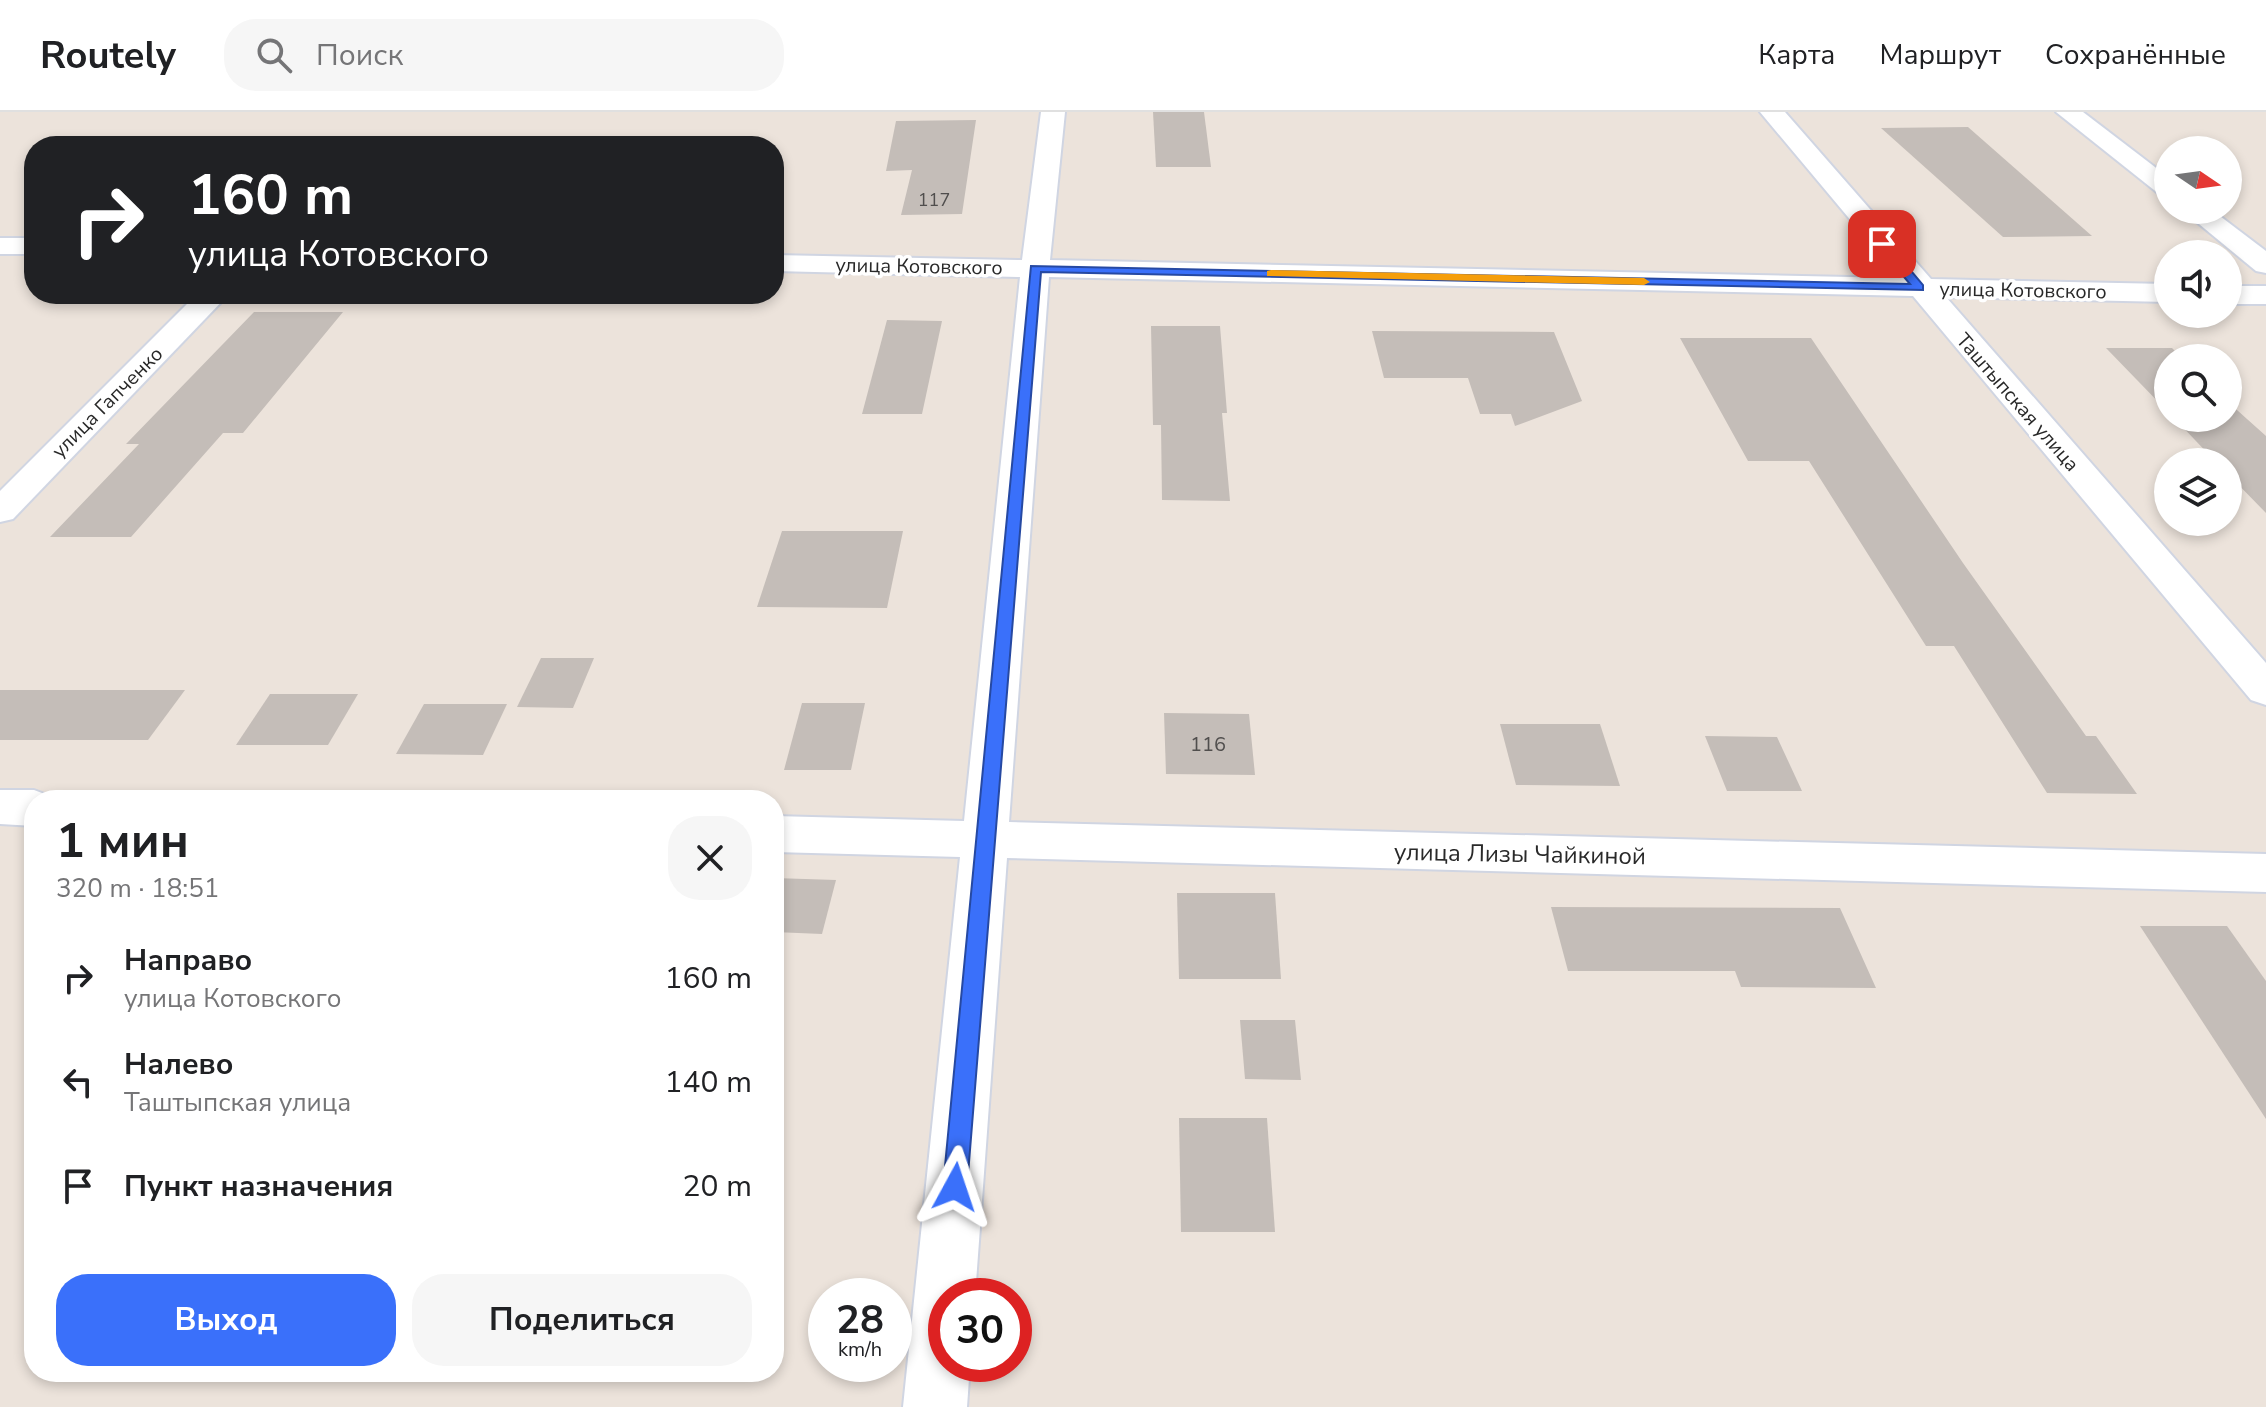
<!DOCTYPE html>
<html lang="ru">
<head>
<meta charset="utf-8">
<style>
	body { margin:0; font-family:"Nunito Sans",sans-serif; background:#f6f6f6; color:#202124; height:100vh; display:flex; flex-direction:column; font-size:30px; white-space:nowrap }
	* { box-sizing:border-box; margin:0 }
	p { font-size:26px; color:#757577 }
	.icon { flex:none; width:44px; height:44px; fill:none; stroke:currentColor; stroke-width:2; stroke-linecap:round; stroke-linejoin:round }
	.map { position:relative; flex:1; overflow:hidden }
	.panel { position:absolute; left:24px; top:678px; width:760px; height:592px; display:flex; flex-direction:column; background:#fff; border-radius:32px; box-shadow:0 4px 12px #0003 }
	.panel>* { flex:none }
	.banner { position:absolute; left:24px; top:24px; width:760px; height:168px; border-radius:32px; box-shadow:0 4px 12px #0003; background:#202124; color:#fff; overflow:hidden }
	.needle { width:52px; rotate:103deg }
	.buttons { position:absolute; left:2154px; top:24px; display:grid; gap:16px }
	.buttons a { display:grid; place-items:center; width:88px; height:88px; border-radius:50%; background:#fff; box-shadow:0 4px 12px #0003; font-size:40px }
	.speed { position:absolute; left:808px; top:1166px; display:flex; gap:16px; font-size:40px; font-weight:700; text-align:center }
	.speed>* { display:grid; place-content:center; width:104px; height:104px; border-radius:50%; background:#fff; box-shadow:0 4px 12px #0003; line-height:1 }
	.speed small { font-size:20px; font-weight:400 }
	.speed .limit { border:12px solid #d22; background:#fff; color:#111 }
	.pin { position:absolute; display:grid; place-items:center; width:68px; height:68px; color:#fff; margin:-34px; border-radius:16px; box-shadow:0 4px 12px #0006 }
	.me { position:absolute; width:88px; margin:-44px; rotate:5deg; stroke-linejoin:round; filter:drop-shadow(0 0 6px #0008) }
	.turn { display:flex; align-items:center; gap:28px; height:168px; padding:0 32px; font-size:36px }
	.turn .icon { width:104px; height:104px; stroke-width:2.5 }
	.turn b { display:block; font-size:56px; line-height:68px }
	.round { display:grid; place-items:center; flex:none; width:84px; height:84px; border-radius:32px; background:#f6f6f6 }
	.head { display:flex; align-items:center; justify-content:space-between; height:136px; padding:0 32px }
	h1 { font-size:48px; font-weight:700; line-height:60px }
	.button { display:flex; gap:16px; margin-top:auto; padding:16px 32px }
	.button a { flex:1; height:92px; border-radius:32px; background:#3a70fa; color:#fff; font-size:32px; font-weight:700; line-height:92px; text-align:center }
	.button a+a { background:#f6f6f6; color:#202124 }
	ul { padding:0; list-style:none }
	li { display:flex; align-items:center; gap:24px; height:104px; padding:0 32px }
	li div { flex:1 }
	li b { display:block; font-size:30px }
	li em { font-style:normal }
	header { display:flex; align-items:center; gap:48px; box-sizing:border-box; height:112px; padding:0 40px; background:#fff; border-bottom:2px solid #e0e0e0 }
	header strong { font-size:38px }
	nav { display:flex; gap:44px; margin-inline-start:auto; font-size:28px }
	.search { width:560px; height:72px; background:#f6f6f6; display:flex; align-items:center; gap:20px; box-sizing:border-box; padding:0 28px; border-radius:32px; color:#757577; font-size:30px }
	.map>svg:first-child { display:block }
	.building { fill:#c4bdb8 }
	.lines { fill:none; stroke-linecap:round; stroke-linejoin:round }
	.street-casing { stroke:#d0d5e2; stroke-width:4 }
	.street { fill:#fff; fill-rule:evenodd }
	.route { fill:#3a70fa; stroke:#2649a2; stroke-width:2 }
	.slow { fill:#f59e0b }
	.labels { text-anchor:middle; stroke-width:7; stroke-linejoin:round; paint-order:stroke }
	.far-number-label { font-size:18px; fill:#504e4d }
	.far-street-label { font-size:20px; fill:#292929; stroke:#fff }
	.number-label { font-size:20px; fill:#504e4d }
	.street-label { font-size:24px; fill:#292929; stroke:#fff }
</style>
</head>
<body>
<header>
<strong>Routely</strong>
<div class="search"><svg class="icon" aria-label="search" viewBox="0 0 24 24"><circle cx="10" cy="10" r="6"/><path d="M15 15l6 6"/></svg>Поиск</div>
<nav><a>Карта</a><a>Маршрут</a><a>Сохранённые</a></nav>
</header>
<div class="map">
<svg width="2266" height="1295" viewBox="0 0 2266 1295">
	<rect width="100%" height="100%" fill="#ece3db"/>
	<g class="building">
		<polygon points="1153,0 1204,0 1211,55 1156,55"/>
		<polygon points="976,8 962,102 901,103 912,58 886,59 896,9"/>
		<polygon points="1968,15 2092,124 2003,125 1881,16"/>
		<polygon points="254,200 343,200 243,321 223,321 131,425 50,425 139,332 126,332"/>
		<polygon points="887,208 942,209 922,302 862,302"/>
		<polygon points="1151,214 1220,214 1227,301 1222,301 1230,389 1162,388 1161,313 1153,313"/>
		<polygon points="1372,219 1554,220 1582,289 1515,314 1511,302 1480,302 1468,266 1384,266"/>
		<polygon points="1680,226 1811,226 1963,451 2086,624 2096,624 2137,682 2047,681 1954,534 1926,534 1809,349 1748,349"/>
		<polygon points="2106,236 2172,236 2182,246 2168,246 2168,300"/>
		<polygon points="2228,290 2266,324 2266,401 2228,362 2228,350 2216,350 2174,306 2228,306"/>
		<polygon points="782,419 903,419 887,496 757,495"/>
		<polygon points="541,546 594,546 573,596 517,595"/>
		<polygon points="0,578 185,578 148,628 0,628"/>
		<polygon points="270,582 358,582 328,633 236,633"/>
		<polygon points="802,591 865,591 851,658 784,658"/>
		<polygon points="424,592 507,592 483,643 396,642"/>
		<polygon points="1164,601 1249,602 1255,663 1166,662"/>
		<polygon points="1500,612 1600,612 1620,674 1516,673"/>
		<polygon points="1705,624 1777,625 1802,679 1727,679"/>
		<polygon points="774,766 836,768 822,822 774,820"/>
		<polygon points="1177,781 1275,781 1281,867 1179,867"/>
		<polygon points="1551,795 1840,796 1876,876 1741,875 1735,859 1568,859"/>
		<polygon points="2140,814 2227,814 2266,869 2266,1007"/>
		<polygon points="1240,908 1295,908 1301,968 1245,967"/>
		<polygon points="1179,1006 1267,1006 1275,1120 1181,1120"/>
	</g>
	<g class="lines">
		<g class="street-casing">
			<g id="street">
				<polygon points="1041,0 1065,0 1050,148 1899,166 1760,0 1785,0 1931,167 2168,172 2168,190 1946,185 2266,551 2266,593 2251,588 1913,184 1049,165 1009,710 2266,742 2266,780 1007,746 975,1184 946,1184 946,1252 970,1252 967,1295 903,1295 960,745 774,740 774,704 964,709 1020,165 774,159 774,143 1022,148"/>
				<polygon points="2056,0 2083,0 2168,65 2168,85 2159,82"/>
				<polygon points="2182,98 2212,98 2266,139 2266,161 2256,159"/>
				<rect x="0" y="126" width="34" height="16"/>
				<rect x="2228" y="174" width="38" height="18"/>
				<polygon points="197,182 229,182 13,407 0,410 0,379"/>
				<polygon points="0,678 34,678 50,684 52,688 34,688 34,714 0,712"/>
			</g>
		</g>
		<use href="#street" class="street"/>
	</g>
	<polygon class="route" points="1878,129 1886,129 1923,173 1923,178 1041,160 967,1075 964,1083 955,1086 947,1083 943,1075 1031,154 1910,172 1878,134"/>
	<polygon class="slow" points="1271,158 1644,166 1650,170 1644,173 1267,164 1267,159"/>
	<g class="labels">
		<g class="far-number-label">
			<text x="934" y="94">117</text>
		</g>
		<g class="far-street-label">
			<text transform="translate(919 154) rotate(1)" y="7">улица Котовского</text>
			<text transform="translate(2023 178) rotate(1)" y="7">улица Котовского</text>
			<text transform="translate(107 290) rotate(-45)" y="7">улица Гапченко</text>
			<text transform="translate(2018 290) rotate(49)" y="7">Таштыпская улица</text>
		</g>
		<g class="number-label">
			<text x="1208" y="639">116</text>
		</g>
		<g class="street-label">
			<text transform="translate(1520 742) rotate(1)" y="8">улица Лизы Чайкиной</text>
		</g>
	</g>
</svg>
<div class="buttons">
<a><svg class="needle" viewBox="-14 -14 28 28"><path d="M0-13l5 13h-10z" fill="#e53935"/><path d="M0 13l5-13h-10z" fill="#757577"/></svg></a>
<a><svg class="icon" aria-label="sound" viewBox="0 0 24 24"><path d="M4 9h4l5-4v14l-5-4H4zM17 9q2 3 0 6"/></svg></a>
<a><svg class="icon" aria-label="search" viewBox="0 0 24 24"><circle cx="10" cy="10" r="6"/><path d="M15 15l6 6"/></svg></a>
<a><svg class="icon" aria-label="layers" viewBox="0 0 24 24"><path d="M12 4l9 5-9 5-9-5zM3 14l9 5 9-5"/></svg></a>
</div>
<div class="speed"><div>28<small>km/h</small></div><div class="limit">30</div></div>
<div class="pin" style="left:1882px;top:132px;background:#d93025"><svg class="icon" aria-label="arrive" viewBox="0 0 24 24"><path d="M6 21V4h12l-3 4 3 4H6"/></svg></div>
<svg class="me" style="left:955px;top:1075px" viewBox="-20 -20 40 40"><path d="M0-17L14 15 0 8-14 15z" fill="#3a70fa" stroke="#fff" stroke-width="4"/></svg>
<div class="banner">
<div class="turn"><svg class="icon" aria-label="right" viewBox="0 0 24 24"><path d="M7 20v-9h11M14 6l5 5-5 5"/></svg><div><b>160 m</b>улица Котовского</div></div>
</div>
<section class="panel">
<div class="head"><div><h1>1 мин</h1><p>320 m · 18:51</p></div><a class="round"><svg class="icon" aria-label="close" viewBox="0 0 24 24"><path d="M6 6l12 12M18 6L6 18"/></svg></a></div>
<ul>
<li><svg class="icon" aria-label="right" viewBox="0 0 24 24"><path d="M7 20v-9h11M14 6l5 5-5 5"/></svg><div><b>Направо</b><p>улица Котовского</p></div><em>160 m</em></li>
<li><svg class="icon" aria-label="left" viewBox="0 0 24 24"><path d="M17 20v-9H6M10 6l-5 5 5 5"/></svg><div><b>Налево</b><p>Таштыпская улица</p></div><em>140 m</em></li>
<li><svg class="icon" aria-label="arrive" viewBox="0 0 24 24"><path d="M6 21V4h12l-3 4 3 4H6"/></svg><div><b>Пункт назначения</b></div><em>20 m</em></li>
</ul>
<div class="button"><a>Выход</a><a>Поделиться</a></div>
</section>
</div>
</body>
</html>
